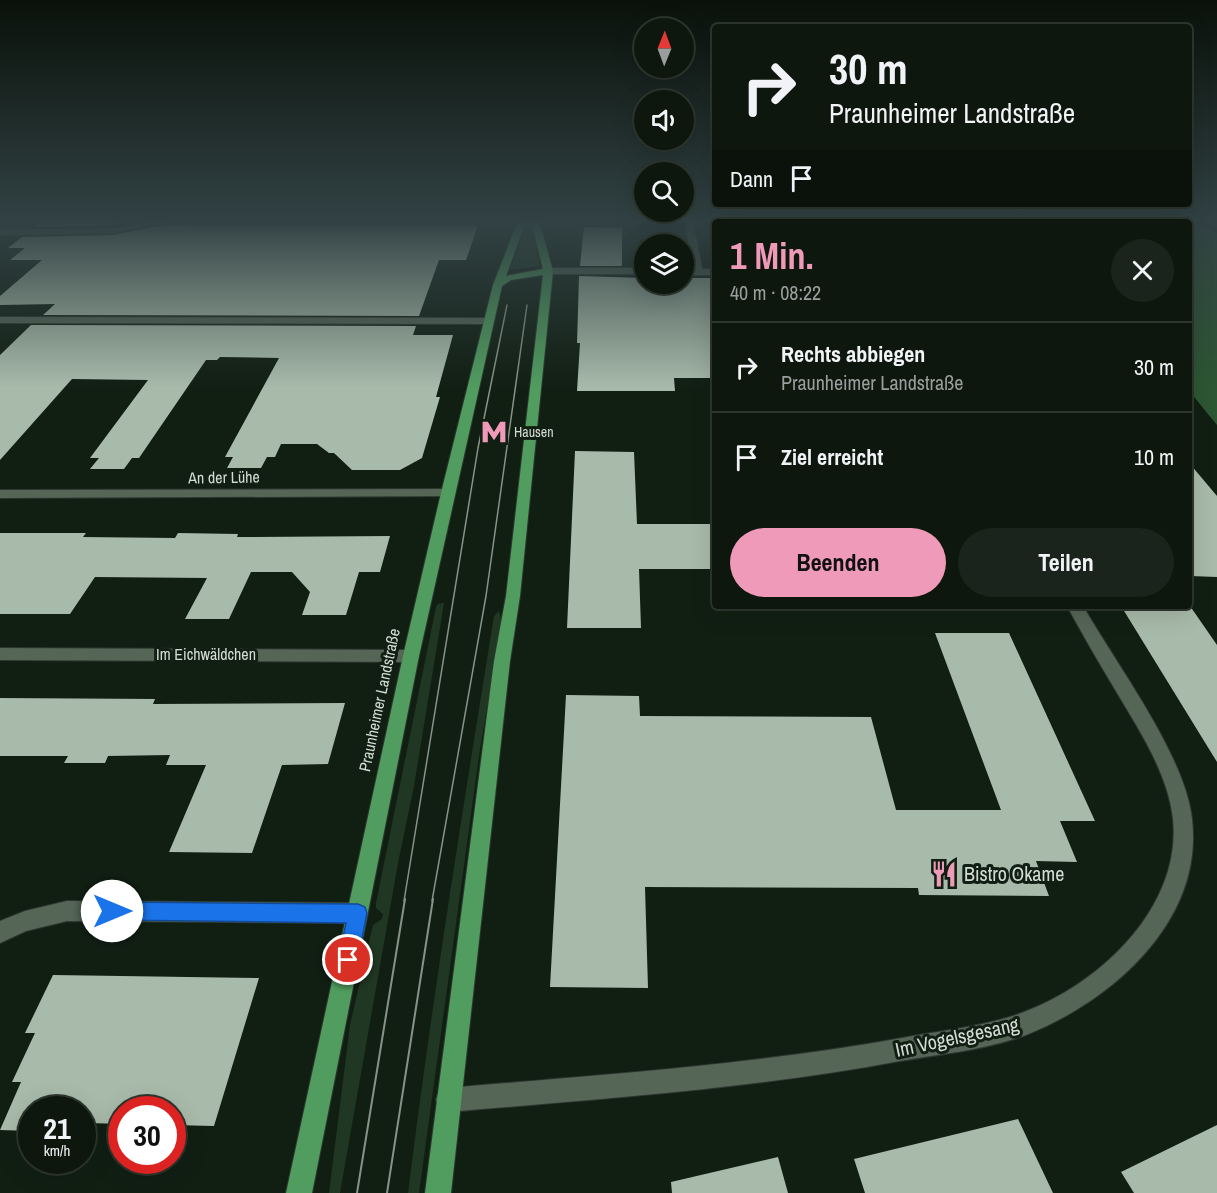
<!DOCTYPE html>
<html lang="de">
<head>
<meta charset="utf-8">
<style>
	body { margin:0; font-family:"Archivo Narrow",sans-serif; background:#1b241c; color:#f1f3f6; height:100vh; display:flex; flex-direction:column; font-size:22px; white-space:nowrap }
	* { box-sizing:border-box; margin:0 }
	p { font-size:20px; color:#9a9f9e }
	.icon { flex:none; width:33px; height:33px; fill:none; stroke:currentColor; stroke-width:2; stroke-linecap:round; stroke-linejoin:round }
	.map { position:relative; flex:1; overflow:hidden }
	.panel { position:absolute; left:712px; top:219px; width:480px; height:390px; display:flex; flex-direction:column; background:#0d170e; border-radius:6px; box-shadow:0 6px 24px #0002,0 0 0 2px #2d362e }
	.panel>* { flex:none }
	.guide { position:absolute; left:712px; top:24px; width:480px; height:183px; border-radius:6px; box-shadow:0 6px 24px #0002,0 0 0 2px #2d362e; background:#0d170e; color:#f1f3f6; overflow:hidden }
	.needle { width:39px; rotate:1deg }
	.fabs { position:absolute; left:634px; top:18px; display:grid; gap:12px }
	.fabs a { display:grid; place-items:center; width:60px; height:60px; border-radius:50%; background:#0d170e; box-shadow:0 6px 24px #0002,0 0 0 2px #2d362e; font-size:30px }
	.speed { position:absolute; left:18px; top:1096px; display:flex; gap:12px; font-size:30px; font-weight:700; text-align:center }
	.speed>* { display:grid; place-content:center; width:78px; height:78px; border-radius:50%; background:#0d170e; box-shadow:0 6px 24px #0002,0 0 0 2px #2d362e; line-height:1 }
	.speed small { font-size:15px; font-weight:400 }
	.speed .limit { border:9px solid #d22; background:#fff; color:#111 }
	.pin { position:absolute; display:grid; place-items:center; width:51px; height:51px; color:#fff; margin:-26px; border:3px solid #fff; border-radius:50%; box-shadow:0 2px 6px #0007 }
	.me { position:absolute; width:66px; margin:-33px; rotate:90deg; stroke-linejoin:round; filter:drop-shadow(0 0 4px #0008) }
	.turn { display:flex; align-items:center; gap:21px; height:126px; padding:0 18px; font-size:27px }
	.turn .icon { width:78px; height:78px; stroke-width:2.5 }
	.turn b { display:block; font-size:42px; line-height:51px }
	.then { display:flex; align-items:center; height:57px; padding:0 18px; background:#0003; gap:12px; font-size:22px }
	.round { display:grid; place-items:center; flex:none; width:63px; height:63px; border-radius:32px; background:#1b241c }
	.head { display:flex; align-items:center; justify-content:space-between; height:102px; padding:0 18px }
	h1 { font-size:36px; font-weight:800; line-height:45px; color:#ef9ab8 }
	.cta { display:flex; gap:12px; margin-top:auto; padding:12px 18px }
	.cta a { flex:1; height:69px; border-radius:36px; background:#ef9ab8; color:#111; font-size:24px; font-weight:800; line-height:69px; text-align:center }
	.cta a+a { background:#1b241c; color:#f1f3f6 }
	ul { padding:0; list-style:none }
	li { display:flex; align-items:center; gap:18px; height:90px; padding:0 18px; border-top:2px solid #2d362e }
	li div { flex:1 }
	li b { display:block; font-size:22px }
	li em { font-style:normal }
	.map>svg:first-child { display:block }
	.green { fill:#203723 }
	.forest { fill:#2d5633 }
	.building { fill:#a8baaa }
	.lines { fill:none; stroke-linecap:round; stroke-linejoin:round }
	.minor-casing { stroke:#2f3730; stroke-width:2 }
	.major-casing { stroke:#2f3730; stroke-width:2 }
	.minor { fill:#556556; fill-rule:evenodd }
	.major { fill:#509d5f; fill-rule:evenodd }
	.tram-far1 { stroke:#879288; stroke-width:1.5 }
	.tram { stroke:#879288; stroke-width:2 }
	.route { fill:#1a73e8; stroke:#114b97; stroke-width:1.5 }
	.labels { text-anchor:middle; stroke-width:6; stroke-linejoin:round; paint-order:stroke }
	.far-poi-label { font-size:14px; fill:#d3dcd4; stroke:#111f13; text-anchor:start }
	.street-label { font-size:16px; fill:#d3dcd4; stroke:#111f13 }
	.near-poi-label { font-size:20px; fill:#d3dcd4; stroke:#111f13; text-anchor:start }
	.near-street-label { font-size:20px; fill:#d3dcd4; stroke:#111f13 }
</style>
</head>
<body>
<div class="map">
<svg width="1217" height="1193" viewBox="0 0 1217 1193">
	<rect width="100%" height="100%" fill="#111f13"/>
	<g class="green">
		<polygon points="527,222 533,222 539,266 510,270"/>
		<polygon points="444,603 414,786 398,863 340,1193 329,1193 350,1025 373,925 382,919 383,914 376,908 376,903 436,607 438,604"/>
		<path d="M499 611 501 619 498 644 480 749 419 1193H408C432 1000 463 808 494 616Z"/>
	</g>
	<polygon class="forest" points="1040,221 1188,221 1217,233 1217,425 1190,392 1190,222"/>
	<g class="building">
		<polygon points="43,221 118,221 113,225 122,225 35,227"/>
		<polygon points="164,225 356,226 478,226 466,260 439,260 419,316 43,315 55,304 0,305 0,296 42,260 10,260 25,248 8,248 22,237 112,235"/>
		<polygon points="584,227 622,228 622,266 580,266"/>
		<polygon points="579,276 645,278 645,284 684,284 684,278 716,278 716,378 674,378 675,391 577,391 580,343 577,343"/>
		<polygon points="31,325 416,326 413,335 453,335 436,397 440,397 422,458 400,470 352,470 334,453 329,453 317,444 281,444 275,457 267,457 261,468 227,468 233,457 225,457 279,358 220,357 217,360 206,360 139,458 132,458 124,469 90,469 99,458 90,458 148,380 72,379 0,460 0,355"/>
		<polygon points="575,451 634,452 637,524 716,524 716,569 639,569 641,628 567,628"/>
		<polygon points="1190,464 1217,496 1217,577 1190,576"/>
		<polygon points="0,533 86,533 83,537 175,538 178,533 238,534 237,537 390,536 380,572 359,572 346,615 302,615 310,592 292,572 251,572 229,619 185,619 207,578 95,577 70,614 0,614"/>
		<polygon points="1121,606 1190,606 1217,645 1217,762"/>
		<polygon points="935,633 1009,633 1095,821 1060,821 1077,862 1036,861 1049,896 919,895 918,888 645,887 648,988 550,987 566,695 639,696 640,716 871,717 896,810 1001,810"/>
		<polygon points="0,698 155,699 153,704 345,703 328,764 282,765 252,853 169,852 206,765 166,765 170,755 108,756 105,763 64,763 68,756 0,756"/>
		<polygon points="53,975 259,978 214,1126 172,1125 172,1110 122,1110 122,1124 89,1123 85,1132 82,1132 82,1110 32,1110 32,1131 0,1130 21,1082 12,1082 35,1033 25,1033"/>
		<polygon points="1018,1119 1053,1193 865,1193 854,1159"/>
		<polygon points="1217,1125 1217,1193 1134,1193 1121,1172"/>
		<polygon points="778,1157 788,1193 672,1193 671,1182"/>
	</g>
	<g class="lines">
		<g class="minor-casing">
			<g id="minor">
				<polygon points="157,221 174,221 112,233 0,235 0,229 112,229"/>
				<polygon points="685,221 693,221 702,269 716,269 716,275 684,275 684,269 693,269"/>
				<polygon points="645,268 645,274 548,274 543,271 548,268"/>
				<polygon points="0,317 489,318 494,321 489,324 0,323"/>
				<polygon points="448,489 453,490 455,493 453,496 0,498 0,490"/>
				<path d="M1067 606H1083C1116 664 1185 755 1192 819 1204 921 1112 1001 1026 1035 986 1050 941 1054 900 1061 751 1089 598 1099 448 1112L439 1109 436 1100 439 1091 448 1088C599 1075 752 1065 902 1038 942 1030 985 1027 1024 1012 1100 984 1182 907 1173 819 1168 773 1139 730 1116 691 1099 663 1083 635 1067 606Z"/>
				<polygon points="0,648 411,650 417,652 419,656 417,660 411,662 0,660"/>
				<polygon points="67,901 358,903 365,906 368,913 365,920 358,923 67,921 26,931 0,943 0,921 25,911"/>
			</g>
		</g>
		<g class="major-casing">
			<polygon id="major" points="518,221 526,221 506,276 543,269 531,221 539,221 553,271 520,596 510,661 451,1193 425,1193 494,661 506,596 543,275 511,280 502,286 419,656 312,1193 286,1193 403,656 441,493 493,285"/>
		</g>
		<use href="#minor" class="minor"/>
		<use href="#major" class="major"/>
		<g class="tram-far1">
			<polyline points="404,901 478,448 507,305"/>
			<polyline points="432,901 486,596 527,305"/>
		</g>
		<g class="tram">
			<polyline points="357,1193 405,899"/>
			<polyline points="387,1193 433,899"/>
		</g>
	</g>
	<linearGradient id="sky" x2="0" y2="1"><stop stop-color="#09110a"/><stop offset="0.57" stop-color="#324244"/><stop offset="1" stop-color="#324244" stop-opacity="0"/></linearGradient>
	<rect width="1217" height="388" fill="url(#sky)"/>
	<polygon class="route" points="112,902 358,904 365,907 367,913 358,960 355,967 348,970 341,967 338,960 346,923 112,920 105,918 103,911 105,904"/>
	<defs>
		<g id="metro-bare" transform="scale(2.07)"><path d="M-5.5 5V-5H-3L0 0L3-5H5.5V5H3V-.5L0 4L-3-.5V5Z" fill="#ef9ab8" stroke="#111f13" stroke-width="2.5" paint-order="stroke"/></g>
		<g id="restaurant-bare" transform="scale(2.07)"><path d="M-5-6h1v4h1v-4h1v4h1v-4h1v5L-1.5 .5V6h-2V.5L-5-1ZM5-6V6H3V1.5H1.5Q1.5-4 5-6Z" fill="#ef9ab8" stroke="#111f13" stroke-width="2.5" paint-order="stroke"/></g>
	</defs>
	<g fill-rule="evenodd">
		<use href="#metro-bare" x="494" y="432"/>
		<use href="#restaurant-bare" x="944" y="874"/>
	</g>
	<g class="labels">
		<g class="far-poi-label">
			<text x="514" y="437">Hausen</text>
		</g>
		<g class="street-label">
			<text transform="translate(224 477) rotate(-1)" y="6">An der Lühe</text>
			<text x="206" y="660">Im Eichwäldchen</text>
			<text transform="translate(379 700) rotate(-78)" y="6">Praunheimer Landstraße</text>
		</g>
		<g class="near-poi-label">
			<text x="964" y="881">Bistro Okame</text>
		</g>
		<g class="near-street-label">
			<text transform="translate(957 1037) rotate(-12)" y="7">Im Vogelsgesang</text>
		</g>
	</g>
</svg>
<div class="fabs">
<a><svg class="needle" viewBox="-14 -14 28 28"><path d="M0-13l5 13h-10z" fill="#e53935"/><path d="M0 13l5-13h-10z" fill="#9a9f9e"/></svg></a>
<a><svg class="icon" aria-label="sound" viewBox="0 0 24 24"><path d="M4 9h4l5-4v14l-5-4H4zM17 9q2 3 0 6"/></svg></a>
<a><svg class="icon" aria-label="search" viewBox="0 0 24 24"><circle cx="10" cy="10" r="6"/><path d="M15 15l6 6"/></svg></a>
<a><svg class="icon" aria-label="layers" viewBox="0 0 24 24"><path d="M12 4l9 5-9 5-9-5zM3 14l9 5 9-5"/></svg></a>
</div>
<div class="speed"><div>21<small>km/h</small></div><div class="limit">30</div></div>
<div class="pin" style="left:348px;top:960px;background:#d93025"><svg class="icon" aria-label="arrive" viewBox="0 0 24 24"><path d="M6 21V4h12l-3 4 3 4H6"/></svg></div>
<svg class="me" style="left:112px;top:911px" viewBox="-20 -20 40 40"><circle r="19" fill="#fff"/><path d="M0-13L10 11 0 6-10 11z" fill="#1a73e8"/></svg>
<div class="guide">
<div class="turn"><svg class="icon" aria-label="right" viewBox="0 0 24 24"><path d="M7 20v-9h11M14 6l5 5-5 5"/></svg><div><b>30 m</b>Praunheimer Landstraße</div></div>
<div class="then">Dann<svg class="icon" aria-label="arrive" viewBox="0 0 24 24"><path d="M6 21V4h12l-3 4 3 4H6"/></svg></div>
</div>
<section class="panel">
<div class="head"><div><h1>1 Min.</h1><p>40 m · 08:22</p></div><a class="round"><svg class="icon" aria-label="close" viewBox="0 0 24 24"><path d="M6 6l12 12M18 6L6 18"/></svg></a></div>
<ul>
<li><svg class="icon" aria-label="right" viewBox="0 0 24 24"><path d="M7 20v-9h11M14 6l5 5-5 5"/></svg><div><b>Rechts abbiegen</b><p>Praunheimer Landstraße</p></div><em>30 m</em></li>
<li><svg class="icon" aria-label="arrive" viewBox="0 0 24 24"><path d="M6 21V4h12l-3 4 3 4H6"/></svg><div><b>Ziel erreicht</b></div><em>10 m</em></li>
</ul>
<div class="cta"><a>Beenden</a><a>Teilen</a></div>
</section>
</div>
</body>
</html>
